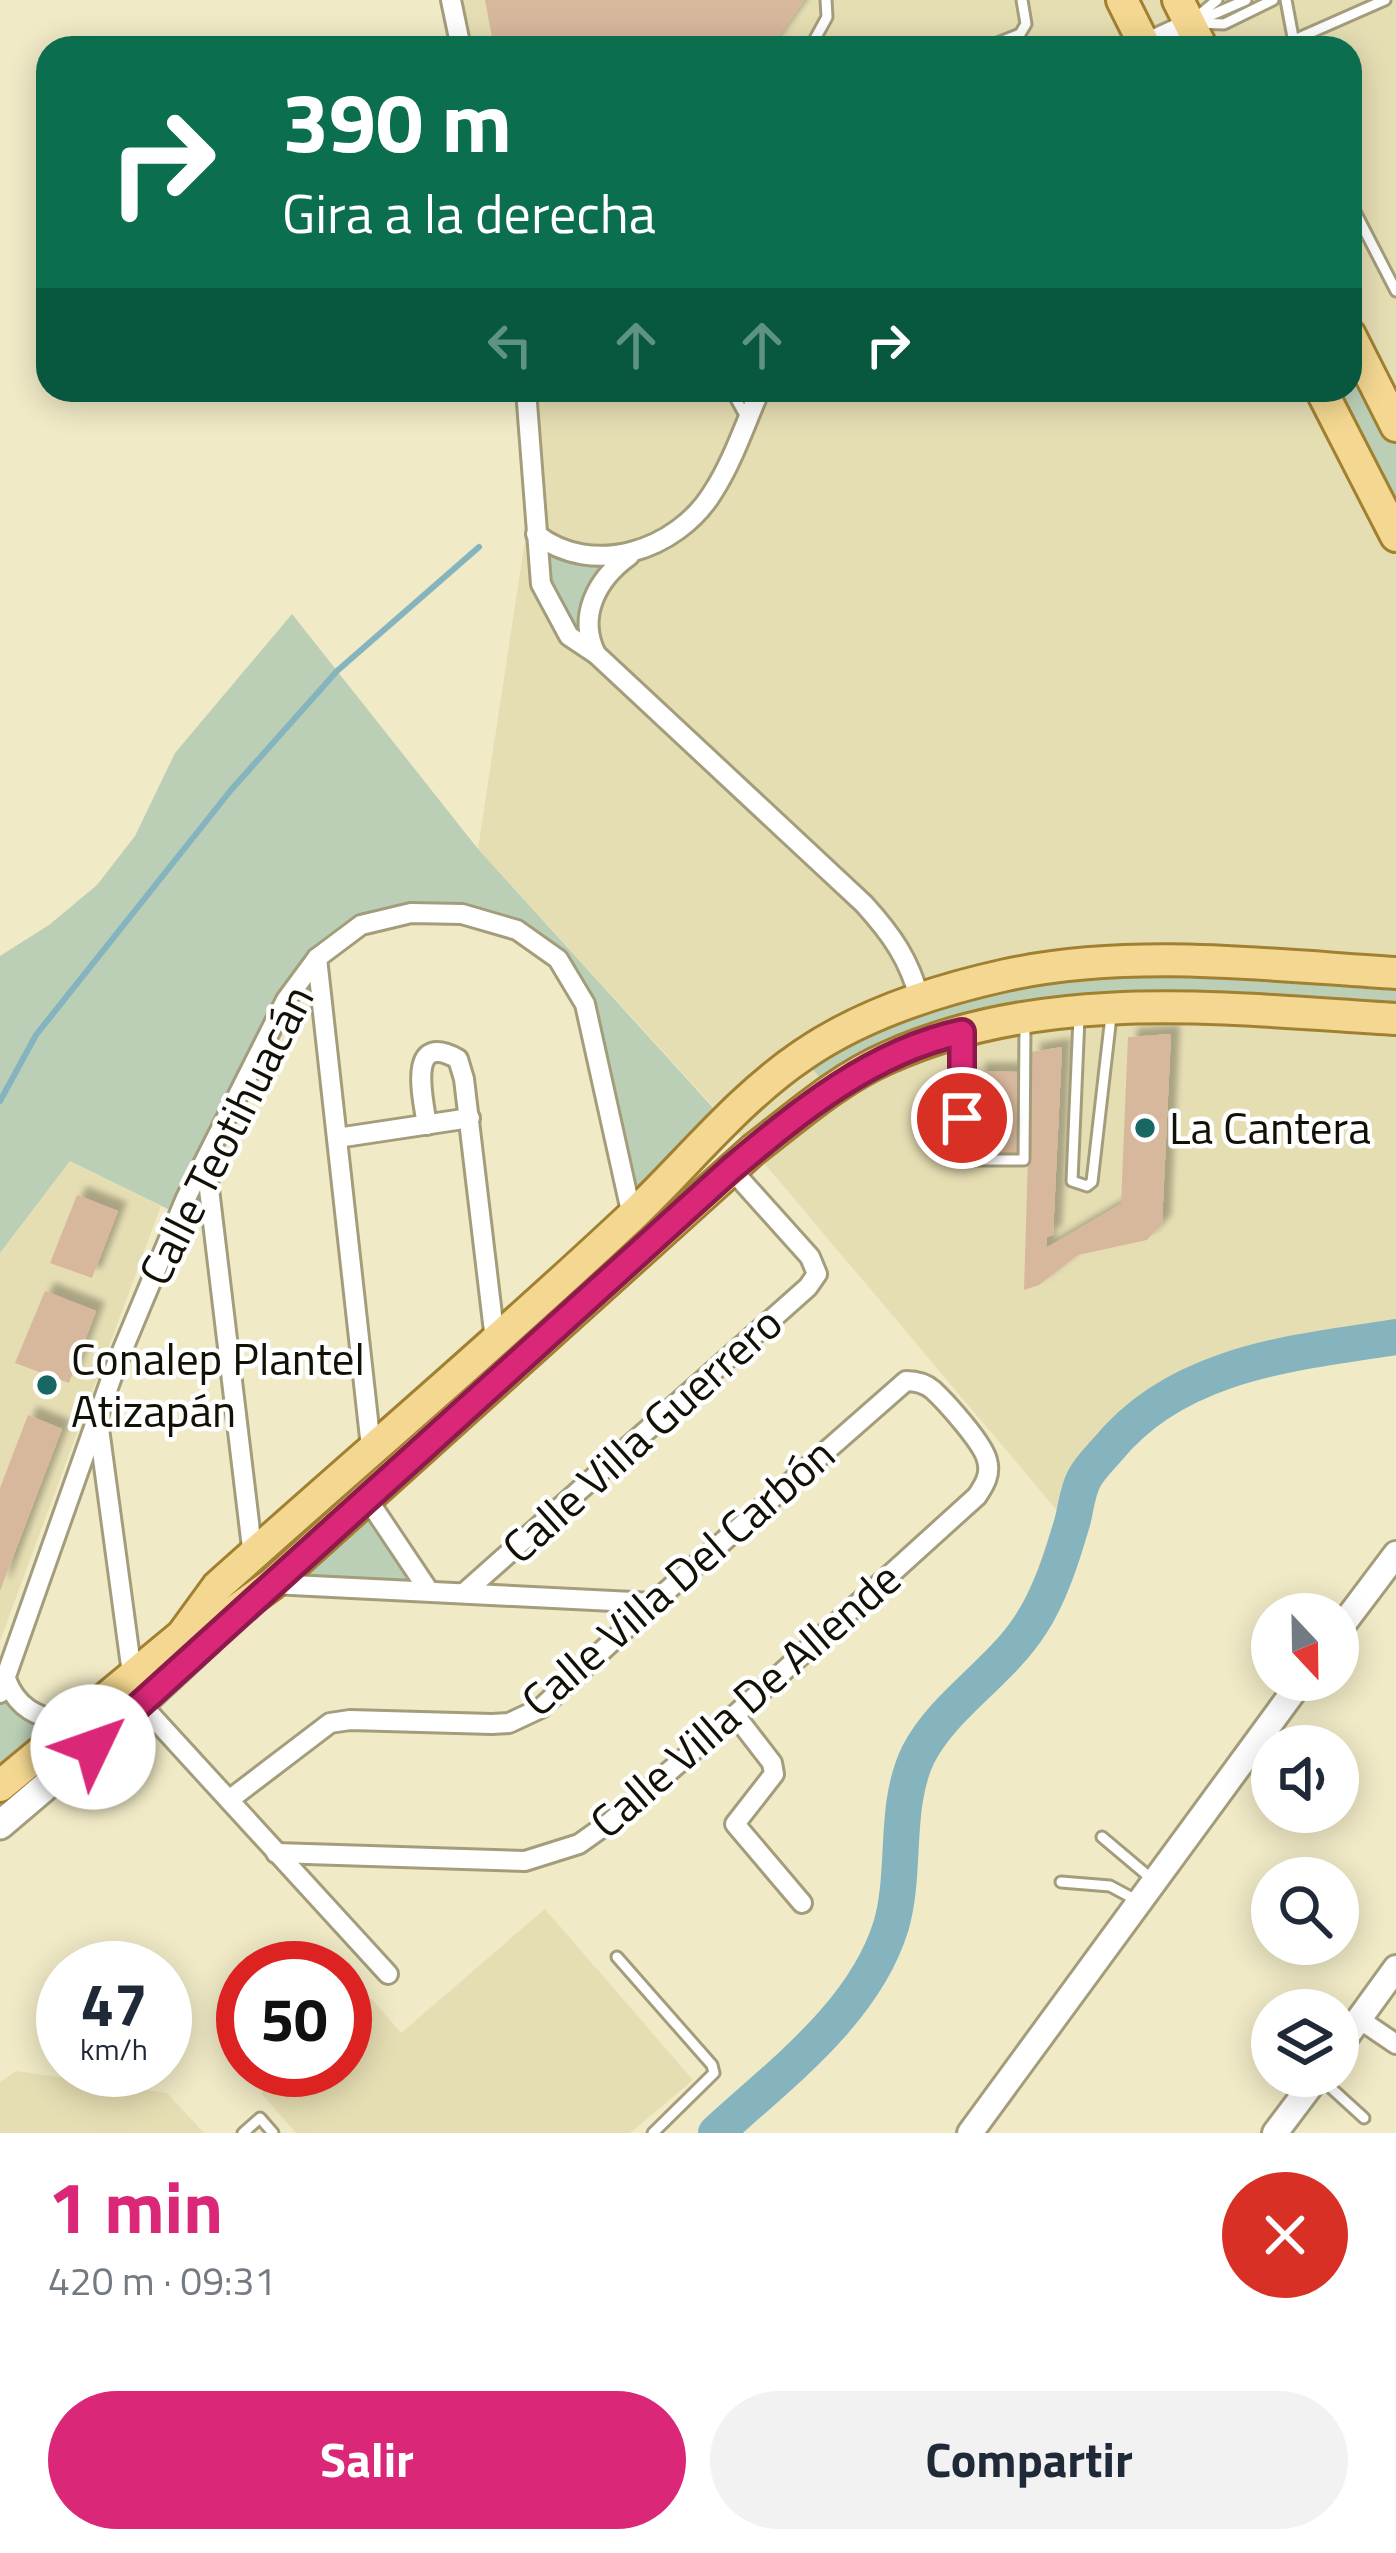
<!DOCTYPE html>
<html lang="es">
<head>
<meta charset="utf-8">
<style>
	body { margin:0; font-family:"Titillium Web",sans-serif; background:#f2f2f3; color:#1f2937; height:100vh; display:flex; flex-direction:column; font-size:45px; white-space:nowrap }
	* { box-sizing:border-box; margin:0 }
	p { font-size:39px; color:#747a83 }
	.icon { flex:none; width:66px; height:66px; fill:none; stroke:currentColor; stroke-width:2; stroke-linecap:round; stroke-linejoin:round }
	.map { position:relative; height:2133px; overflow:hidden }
	.drawer { display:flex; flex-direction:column; background:#fff; flex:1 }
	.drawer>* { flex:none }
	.guide { position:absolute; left:36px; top:36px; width:1326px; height:366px; border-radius:36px; box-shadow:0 6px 30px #0003; background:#0b6e4f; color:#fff; overflow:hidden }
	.needle { width:78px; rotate:158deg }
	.fabs { position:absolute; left:1251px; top:1593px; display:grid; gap:24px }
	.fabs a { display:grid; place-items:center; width:108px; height:108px; border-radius:50%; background:#fff; box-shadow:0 6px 30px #0003; font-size:60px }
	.speed { position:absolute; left:36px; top:1941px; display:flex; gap:24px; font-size:60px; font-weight:700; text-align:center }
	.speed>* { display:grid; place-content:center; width:156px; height:156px; border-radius:50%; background:#fff; box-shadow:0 6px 30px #0003; line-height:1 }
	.speed small { font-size:30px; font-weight:400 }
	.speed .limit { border:18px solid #d22; background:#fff; color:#111 }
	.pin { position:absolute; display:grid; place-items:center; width:102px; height:102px; color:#fff; margin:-51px; border:6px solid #fff; border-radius:50%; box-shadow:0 3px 12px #0007 }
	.me { position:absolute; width:132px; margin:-66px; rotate:48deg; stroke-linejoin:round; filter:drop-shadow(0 0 9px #0008) }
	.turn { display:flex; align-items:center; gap:42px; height:252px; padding:0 48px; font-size:54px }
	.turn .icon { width:156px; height:156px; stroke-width:2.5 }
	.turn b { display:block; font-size:84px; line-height:102px }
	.lanes { display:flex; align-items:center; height:114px; padding:0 48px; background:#0003; justify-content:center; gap:60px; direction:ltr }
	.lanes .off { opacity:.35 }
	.round { display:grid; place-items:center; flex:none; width:126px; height:126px; border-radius:63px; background:#f2f2f3 }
	.summary { display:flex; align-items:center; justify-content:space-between; height:204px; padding:0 48px }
	h1 { font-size:72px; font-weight:700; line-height:90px; color:#db2777 }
	.action { display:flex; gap:24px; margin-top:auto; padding:24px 48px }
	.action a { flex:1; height:138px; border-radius:72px; background:#db2777; color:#fff; font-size:48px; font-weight:700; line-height:138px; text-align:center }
	.action a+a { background:#f2f2f3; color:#1f2937 }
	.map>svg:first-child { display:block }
	.built { fill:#e6deb3 }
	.green { fill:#bbcfb6 }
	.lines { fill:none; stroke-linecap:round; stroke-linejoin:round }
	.stream { stroke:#85b4bf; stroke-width:6 }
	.river { stroke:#85b4bf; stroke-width:36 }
	.building { fill:#d8b89d; filter:url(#shadow) }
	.service-casing { stroke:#a39d7c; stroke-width:15 }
	.minor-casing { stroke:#a39d7c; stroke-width:24 }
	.tertiary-casing { stroke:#a39d7c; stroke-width:30 }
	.secondary-casing { stroke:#a39d7c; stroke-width:33 }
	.primary-casing { stroke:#a18131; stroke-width:36 }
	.service { stroke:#fff; stroke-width:9 }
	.minor { stroke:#fff; stroke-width:18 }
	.tertiary { stroke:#fff; stroke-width:24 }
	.secondary { stroke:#fff; stroke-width:27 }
	.primary { stroke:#f4d891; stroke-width:30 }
	.route-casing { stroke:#8e194d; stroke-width:30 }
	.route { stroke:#db2777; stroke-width:21 }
	.poi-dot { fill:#196765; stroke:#fff; stroke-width:4.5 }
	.labels { text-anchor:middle; stroke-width:9; stroke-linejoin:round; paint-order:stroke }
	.poi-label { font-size:45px; fill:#131105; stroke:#fff; text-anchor:start }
	.street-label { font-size:45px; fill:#131105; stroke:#fff }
</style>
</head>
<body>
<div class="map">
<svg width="1396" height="2133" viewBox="0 0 1396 2133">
	<defs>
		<filter id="shadow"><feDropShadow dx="9" dy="-9" stdDeviation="3" flood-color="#0004"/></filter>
	</defs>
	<rect width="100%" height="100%" fill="#f0eac6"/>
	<g class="built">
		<polygon points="451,0 1396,0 1396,1337 1282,1355 1223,1371 1173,1392 1124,1430 1084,1478 1071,1527 753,1150 478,849 533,487 526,390 1350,390 1350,48 461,48"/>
		<polygon points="70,1161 161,1206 0,1641 0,1253"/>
		<polygon points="545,1909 693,2080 630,2133 296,2133 261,2093 288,2070 345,2070 345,2020 371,1998 401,2033"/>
		<polygon points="16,2071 167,2093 204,2133 0,2133 0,2082"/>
	</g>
	<g class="green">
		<polygon points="1350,337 1396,427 1396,536 1321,390 1350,390"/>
		<polygon points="536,534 601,557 612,568 589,641 569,636 541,584"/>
		<polygon points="292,614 478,849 726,1122 632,1216 594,1043 558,959 462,914 361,925 317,958 180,1215 70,1161 0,1253 0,956 49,925 97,885 135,836 175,753"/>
		<polygon points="1396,971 1396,1019 1053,1013 829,1090 802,1055 1004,975"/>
		<polygon points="368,1500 429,1591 272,1584"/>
		<polygon points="0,1693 66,1724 0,1776"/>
	</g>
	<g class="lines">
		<polyline class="stream" points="0,1101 36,1035 231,790 337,671 479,547"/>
		<path class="river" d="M716 2133C780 2074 864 2013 891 1926 907 1871 893 1807 918 1755 944 1704 1000 1673 1031 1624 1050 1595 1062 1557 1072 1523 1076 1509 1077 1492 1084 1479 1089 1469 1099 1459 1107 1450 1177 1363 1292 1353 1396 1337"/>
	</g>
	<g class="building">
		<polygon points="485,0 804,0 770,48 494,48"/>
		<polygon points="1171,1034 1162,1224 1147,1240 1078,1255 1039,1285 1024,1290 1031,1052 1062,1047 1053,1235 1047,1237 1046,1248 1121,1204 1128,1037"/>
		<polygon points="976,1071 1022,1072 1017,1154 973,1154"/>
		<polygon points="77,1195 118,1211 92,1278 50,1263"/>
		<polygon points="45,1291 96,1311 69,1383 15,1363"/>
		<polygon points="28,1415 62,1429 0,1591 0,1488"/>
	</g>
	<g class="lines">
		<g class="service-casing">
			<g id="service">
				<polyline points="1286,0 1295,48"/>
				<polyline points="1193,20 1217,0"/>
				<polyline points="1200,20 1246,0"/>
				<polyline points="1195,23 1224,24 1273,0"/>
				<polyline points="1294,40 1385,0"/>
				<polyline points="810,48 827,17 826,0"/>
				<polyline points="985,48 1020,34 1026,24 1022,0"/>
				<polyline points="1350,202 1396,291"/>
				<polyline points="731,390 746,417"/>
				<polyline points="1079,1017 1072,1181 1087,1186 1092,1182 1111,1016"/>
				<polyline points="962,1038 963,1160 1024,1160 1025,1024"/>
				<polyline points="65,1771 86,1793"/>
				<polyline points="1102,1837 1153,1880"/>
				<polyline points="1061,1882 1110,1886 1138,1901"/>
				<polyline points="617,1957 712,2065 714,2073 653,2133"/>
				<polyline points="1319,2077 1364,2118"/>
				<polyline points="243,2133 260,2118 273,2133"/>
			</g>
		</g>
		<g class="minor-casing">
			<g id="minor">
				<polyline points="451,0 461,48"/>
				<polyline points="1139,46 1189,23"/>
				<path d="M526 390 541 584 569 636 596 654 864 904C892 935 909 959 920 1000"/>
				<path d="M536 534C592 578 677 551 713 492 733 461 745 424 760 390"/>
				<path d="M596 654C577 616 597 579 629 556"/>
				<polyline points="317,958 371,1447"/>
				<path d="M427 1125C423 1099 406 1030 458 1059L464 1079 495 1340"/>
				<polyline points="337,1138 470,1118"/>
				<polyline points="206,1164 253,1556"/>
				<polyline points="98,1421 131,1666"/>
				<polyline points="368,1500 429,1591"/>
				<polyline points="272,1584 653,1603"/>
				<polyline points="464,1593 808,1287 817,1274 810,1257 731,1169"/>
				<path d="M6 1679C17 1709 37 1716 66 1724"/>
				<polyline points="0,1693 115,1368 186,1198 286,1000 317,958 361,925 411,913 462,914 517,930 558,959 585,1004 632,1216"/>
				<polyline points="141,1704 388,1974"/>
				<polyline points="735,1715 772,1763 774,1774 735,1824 802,1903"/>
				<path d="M229 1800 330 1723 350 1720 492 1724 509 1723 541 1708 653 1603 906 1381C916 1381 925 1383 933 1390 946 1402 983 1443 987 1460 991 1474 985 1484 977 1496L735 1715 610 1822 579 1844 525 1861 276 1853"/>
				<polyline points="1359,2019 1396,2044"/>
			</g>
		</g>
		<g class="tertiary-casing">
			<g id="tertiary">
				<polyline points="1338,1631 1396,1554"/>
				<polyline points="1338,2048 1396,1968"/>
				<polyline points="970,2133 1302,1680"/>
				<polyline points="1275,2133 1318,2076"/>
			</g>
		</g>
		<g class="secondary-casing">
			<polyline id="secondary" points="0,1825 121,1722 208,1641"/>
		</g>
		<g class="primary-casing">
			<g id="primary">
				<polyline points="1122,0 1146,48"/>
				<polyline points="1178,0 1202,48"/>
				<polyline points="1350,335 1396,426"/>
				<polyline points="1321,390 1396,536"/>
				<path d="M180 1651 272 1584 753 1150C796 1117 838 1079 889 1057 1046 986 1230 1009 1396 1019"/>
				<path d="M0 1786 182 1635 217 1587C355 1463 496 1344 631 1217 687 1164 739 1098 803 1055 861 1015 938 990 1006 975 1132 948 1268 965 1396 973"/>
			</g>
		</g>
		<use href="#service" class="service"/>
		<use href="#minor" class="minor"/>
		<use href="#tertiary" class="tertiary"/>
		<use href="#secondary" class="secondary"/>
		<use href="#primary" class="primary"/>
	</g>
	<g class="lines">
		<g class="route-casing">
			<path id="route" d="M93 1747 731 1169C800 1111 871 1052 962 1032V1118"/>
		</g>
		<use href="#route" class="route"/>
	</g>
	<g class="poi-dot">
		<circle cx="1145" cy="1128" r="12"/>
		<circle cx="47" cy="1385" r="12"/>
	</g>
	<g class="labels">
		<g class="poi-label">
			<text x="1169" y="1144">La Cantera</text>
			<text x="71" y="1375">Conalep Plantel<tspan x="71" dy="52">Atizapán</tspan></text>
		</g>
		<g class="street-label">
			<text transform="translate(226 1135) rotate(-63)" y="16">Calle Teotihuacán</text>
			<text transform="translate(642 1435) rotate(-42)" y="16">Calle Villa Guerrero</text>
			<text transform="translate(678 1577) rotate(-41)" y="16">Calle Villa Del Carbón</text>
			<text transform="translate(745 1700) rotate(-41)" y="16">Calle Villa De Allende</text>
		</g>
	</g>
</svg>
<div class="fabs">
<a><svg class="needle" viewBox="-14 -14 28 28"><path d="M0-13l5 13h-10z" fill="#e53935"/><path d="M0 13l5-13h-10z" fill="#747a83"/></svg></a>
<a><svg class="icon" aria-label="sound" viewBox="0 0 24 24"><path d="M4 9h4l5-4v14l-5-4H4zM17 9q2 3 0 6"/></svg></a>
<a><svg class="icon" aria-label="search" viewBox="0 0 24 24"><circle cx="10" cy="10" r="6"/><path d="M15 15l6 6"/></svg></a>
<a><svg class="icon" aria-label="layers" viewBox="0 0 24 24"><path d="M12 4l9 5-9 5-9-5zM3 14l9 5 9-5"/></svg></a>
</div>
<div class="speed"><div>47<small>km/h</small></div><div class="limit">50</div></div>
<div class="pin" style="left:962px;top:1118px;background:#d93025"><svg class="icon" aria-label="arrive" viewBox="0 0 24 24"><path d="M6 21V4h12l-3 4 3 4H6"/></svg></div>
<svg class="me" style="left:93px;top:1747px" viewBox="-20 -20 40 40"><circle r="19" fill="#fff"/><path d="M0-13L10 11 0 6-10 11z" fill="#db2777"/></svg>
<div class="guide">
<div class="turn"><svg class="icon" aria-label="right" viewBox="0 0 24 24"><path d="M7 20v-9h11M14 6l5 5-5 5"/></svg><div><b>390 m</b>Gira a la derecha</div></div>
<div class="lanes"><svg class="icon off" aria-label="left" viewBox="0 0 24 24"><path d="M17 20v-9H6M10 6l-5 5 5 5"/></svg><svg class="icon off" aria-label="ahead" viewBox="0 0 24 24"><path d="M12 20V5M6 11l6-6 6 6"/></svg><svg class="icon off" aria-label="ahead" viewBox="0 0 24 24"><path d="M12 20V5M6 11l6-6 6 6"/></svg><svg class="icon" aria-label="right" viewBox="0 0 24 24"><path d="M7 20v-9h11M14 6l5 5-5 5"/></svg></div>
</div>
</div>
<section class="drawer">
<div class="summary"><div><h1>1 min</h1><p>420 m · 09:31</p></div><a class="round" style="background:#d93025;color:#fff"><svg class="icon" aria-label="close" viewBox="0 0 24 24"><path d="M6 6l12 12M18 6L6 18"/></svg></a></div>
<div class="action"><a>Salir</a><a>Compartir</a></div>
</section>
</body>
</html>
